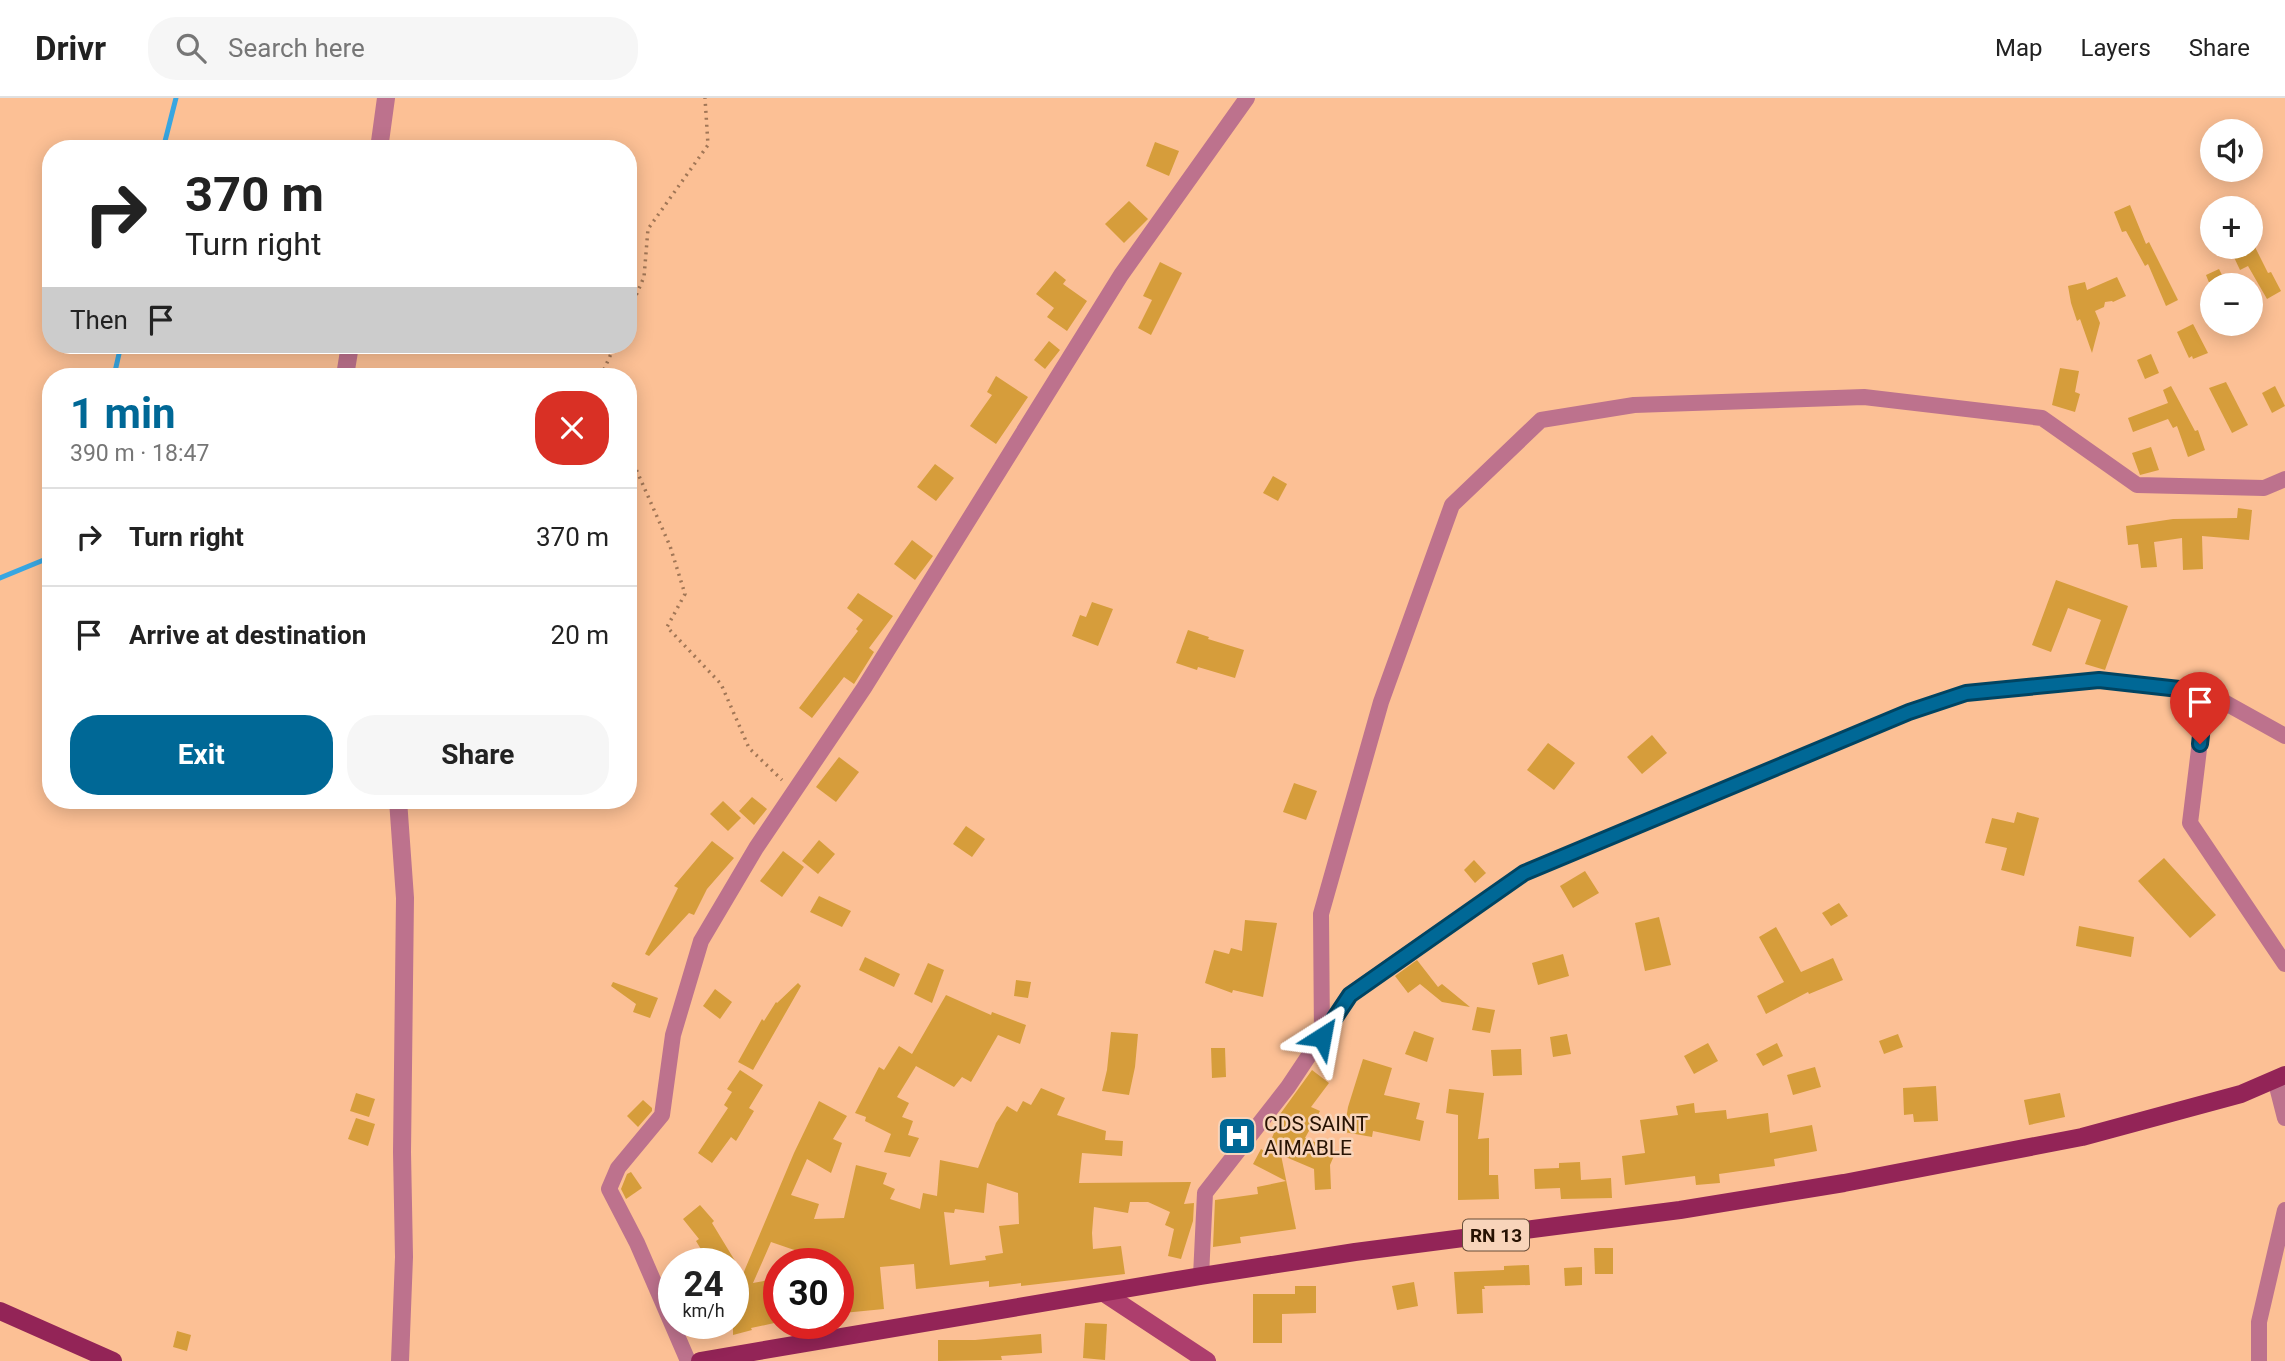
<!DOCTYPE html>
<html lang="en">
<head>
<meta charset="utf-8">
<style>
	body { margin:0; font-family:Roboto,sans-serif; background:#f6f6f6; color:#222; height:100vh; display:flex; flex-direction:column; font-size:26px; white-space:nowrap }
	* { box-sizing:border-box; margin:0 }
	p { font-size:23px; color:#767676 }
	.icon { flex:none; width:38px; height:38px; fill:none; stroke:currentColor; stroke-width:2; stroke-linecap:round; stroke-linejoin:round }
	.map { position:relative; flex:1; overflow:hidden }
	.sheet { position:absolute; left:42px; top:270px; width:595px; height:441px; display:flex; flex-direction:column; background:#fff; border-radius:28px; box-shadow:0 4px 18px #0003 }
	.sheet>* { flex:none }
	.top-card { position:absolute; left:42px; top:42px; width:595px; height:214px; border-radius:28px; box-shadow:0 4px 18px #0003; background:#fff; color:#222; overflow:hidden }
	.tools { position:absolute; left:2200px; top:21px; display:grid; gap:14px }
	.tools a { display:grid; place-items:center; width:63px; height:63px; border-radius:50%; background:#fff; box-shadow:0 4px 18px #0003; font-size:35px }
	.speed { position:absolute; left:658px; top:1150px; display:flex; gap:14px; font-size:35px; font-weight:700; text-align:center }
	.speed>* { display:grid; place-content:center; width:91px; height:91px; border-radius:50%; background:#fff; box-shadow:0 4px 18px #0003; line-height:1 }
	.speed small { font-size:18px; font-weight:400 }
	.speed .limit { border:10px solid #d22; background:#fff; color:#111 }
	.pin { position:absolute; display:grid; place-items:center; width:60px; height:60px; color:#fff; margin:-72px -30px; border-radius:50% 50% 50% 0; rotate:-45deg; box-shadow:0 0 7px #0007 }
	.pin .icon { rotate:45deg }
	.me { position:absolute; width:77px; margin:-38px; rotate:34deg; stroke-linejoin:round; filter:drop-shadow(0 0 5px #0008) }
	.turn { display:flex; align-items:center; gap:24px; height:147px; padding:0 28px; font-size:32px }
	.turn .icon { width:91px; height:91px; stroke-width:2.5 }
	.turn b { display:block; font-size:49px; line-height:60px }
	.then { display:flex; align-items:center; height:66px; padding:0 28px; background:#0003; gap:14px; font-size:26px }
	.round { display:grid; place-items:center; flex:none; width:74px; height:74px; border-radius:28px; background:#f6f6f6 }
	.head { display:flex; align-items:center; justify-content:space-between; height:119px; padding:0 28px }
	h1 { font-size:42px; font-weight:700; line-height:52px; color:#006896 }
	.primary-button { display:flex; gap:14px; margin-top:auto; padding:14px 28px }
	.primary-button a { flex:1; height:80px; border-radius:28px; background:#006896; color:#fff; font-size:28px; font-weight:700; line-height:80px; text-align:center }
	.primary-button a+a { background:#f6f6f6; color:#222 }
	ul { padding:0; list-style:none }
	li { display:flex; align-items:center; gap:21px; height:98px; padding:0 28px; border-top:2px solid #e0e0e0 }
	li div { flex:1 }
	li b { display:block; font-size:26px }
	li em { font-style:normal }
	header { display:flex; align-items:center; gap:42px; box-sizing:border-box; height:98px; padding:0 35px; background:#fff; border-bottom:2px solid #e0e0e0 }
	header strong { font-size:33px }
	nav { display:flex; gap:38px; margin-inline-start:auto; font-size:24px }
	.search { width:490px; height:63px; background:#f6f6f6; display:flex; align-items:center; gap:18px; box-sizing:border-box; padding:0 24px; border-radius:28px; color:#767676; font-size:26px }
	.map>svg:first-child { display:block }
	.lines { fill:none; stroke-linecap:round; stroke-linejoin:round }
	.stream { stroke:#38a6e1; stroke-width:5 }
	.building { fill:#d69d3b; fill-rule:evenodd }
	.path { stroke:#a17656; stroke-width:3.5; stroke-dasharray:2 5; stroke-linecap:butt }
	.minor { stroke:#bd728d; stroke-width:16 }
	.tertiary { stroke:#bd728d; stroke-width:18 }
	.secondary { stroke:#ad3e6d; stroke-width:18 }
	.primary { stroke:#932457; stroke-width:18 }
	.route-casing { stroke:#004462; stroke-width:18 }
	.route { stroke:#006896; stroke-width:12 }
	.labels { text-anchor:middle; stroke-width:5; stroke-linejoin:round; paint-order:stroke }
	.shield { fill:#f8d4ba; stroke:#664c39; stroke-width:2 }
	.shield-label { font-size:19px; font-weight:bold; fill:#271202 }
	.poi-label { font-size:21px; fill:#271202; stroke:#f8d4ba; text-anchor:start }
</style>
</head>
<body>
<header>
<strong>Drivr</strong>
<div class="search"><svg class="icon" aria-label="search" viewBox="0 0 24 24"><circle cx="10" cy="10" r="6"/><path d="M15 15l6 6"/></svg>Search here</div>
<nav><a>Map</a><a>Layers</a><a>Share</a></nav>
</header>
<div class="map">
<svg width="2285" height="1263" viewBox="0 0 2285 1263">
	<rect width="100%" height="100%" fill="#fcc095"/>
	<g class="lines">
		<g class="stream">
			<polyline points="163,51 176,0"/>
			<polyline points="114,278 121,247"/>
			<polyline points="0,480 51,459"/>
		</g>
	</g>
	<g class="building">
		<polygon points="1155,44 1179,53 1169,78 1146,68"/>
		<polygon points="1129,103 1148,121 1124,145 1105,126"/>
		<polygon points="2130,107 2146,146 2149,144 2178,202 2166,208 2148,166 2145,168 2126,133 2122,134 2114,114"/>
		<polygon points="2253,145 2268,175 2271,174 2281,193 2267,201 2248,168 2240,172 2232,155 2245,149 2250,149"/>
		<polygon points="1160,164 1182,175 1151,237 1138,230 1152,202 1143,198"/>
		<polygon points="2219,171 2227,187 2210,187 2206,177"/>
		<polygon points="1055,173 1066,182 1063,186 1087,203 1067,233 1047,219 1054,210 1036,196"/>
		<polygon points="2117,179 2126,198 2113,204 2112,203 2105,204 2104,209 2095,213 2100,225 2092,255 2080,221 2077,223 2071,205 2068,188 2085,184 2087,192"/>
		<polygon points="2193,226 2208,255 2193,261 2192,258 2189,260 2177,234"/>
		<polygon points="1049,243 1060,252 1045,271 1034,262"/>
		<polygon points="2151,256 2159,275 2145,281 2137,262"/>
		<polygon points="2060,270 2079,273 2075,294 2080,296 2075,314 2052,307"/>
		<polygon points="996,278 1028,299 996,346 970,328 992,297 987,294"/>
		<polygon points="2226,284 2248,327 2232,335 2209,290"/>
		<polygon points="2171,288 2195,333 2198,332 2205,352 2188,359 2177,328 2173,330 2168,321 2133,334 2128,320 2168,305 2163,292"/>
		<polygon points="2275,288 2285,308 2272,315 2262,295"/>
		<polygon points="2151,349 2159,372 2140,377 2132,355"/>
		<polygon points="935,366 954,380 936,403 917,389"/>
		<polygon points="1273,378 1287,386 1278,403 1263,395"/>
		<polygon points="2238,410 2252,412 2249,442 2202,438 2203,471 2183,472 2182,440 2154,444 2157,469 2141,470 2138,446 2128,447 2126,428 2173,421 2237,420"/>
		<polygon points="912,442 933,458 915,482 894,466"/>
		<polygon points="2056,482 2128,508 2105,572 2085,566 2101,522 2068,510 2051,554 2032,547"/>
		<polygon points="858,495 893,518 869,550 874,554 854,586 844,579 812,620 799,610 858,533 856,531 863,522 847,510"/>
		<polygon points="1092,504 1113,511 1098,548 1072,538 1080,517 1086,519"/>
		<polygon points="1188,532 1209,539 1208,541 1244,552 1235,580 1198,569 1197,572 1176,565"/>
		<polygon points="1652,637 1667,655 1642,676 1627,659"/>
		<polygon points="1548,645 1575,665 1554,692 1527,672"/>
		<polygon points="839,659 859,674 836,704 816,689"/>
		<polygon points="1294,685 1317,693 1306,722 1283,714"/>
		<polygon points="752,699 767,711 754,727 739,713"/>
		<polygon points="723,703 741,720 728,733 710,716"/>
		<polygon points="2017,714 2039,720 2024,778 2001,772 2007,750 1985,745 1992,720 2014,725"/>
		<polygon points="966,728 985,741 972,759 953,746"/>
		<polygon points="819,742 835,756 818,776 802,763"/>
		<polygon points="712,743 734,760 707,791 694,817 689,815 649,858 645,856 678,790 674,788"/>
		<polygon points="783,753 804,769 782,799 760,783"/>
		<polygon points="2164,760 2216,817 2190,840 2138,783"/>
		<polygon points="1474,762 1486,775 1475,785 1464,772"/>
		<polygon points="1585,773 1599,795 1573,810 1560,788"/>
		<polygon points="819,798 851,813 842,829 810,814"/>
		<polygon points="1839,805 1848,818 1831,828 1822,815"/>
		<polygon points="1659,819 1671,867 1645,873 1635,825"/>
		<polygon points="1245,822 1277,825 1263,899 1233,892 1232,895 1205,885 1214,852 1229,856 1231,850 1242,853"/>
		<polygon points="2079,828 2134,839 2131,859 2076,848"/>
		<polygon points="1776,829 1801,874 1833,860 1843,882 1809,896 1808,894 1766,916 1757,898 1784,884 1759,839"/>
		<polygon points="1563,856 1569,878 1538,887 1532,865"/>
		<polygon points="865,859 900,876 894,889 859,872"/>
		<polygon points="1417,862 1438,889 1442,886 1470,909 1442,904 1420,886 1408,895 1395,878"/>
		<polygon points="928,865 944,872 932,905 914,896"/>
		<polygon points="1016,882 1031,884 1028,900 1014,898"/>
		<polygon points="613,884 658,900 650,920 633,914 636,906 611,888"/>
		<polygon points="798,885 801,888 753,972 738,964 762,921 764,923 776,904 777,905"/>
		<polygon points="715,891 732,904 720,921 703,908"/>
		<polygon points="946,897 991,917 992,914 1026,927 1020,946 998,937 971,984 962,979 954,989 916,968 897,999 909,1005 902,1019 913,1023 908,1037 919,1040 910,1059 884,1054 891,1036 865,1023 866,1019 855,1015 879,969 884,972 899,948 912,956"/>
		<polygon points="1477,909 1495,912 1490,935 1472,932"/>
		<polygon points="1414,933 1434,940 1427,964 1405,956"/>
		<polygon points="1111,934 1138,936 1135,969 1129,997 1102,993 1107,972"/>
		<polygon points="1567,936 1571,956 1553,959 1550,939"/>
		<polygon points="1898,936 1903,949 1884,956 1879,943"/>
		<polygon points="1708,945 1718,963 1694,976 1684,958"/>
		<polygon points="1777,945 1783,958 1763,968 1756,956"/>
		<polygon points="1211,950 1225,950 1226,979 1212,980"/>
		<polygon points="1521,951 1522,977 1493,978 1491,952"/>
		<polygon points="1363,961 1392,970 1384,997 1420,1005 1416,1021 1424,1023 1420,1043 1373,1033 1372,1039 1344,1034 1348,1009"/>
		<polygon points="1815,969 1821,989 1793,997 1787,977"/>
		<polygon points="740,972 763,987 749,1010 754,1013 736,1043 731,1039 712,1065 698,1055 728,1010 724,1007 732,994 727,991"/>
		<polygon points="1312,972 1329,985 1311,1009 1320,1013 1305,1040 1336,1053 1330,1067 1331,1091 1315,1092 1314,1071 1281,1057 1296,1131 1240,1139 1241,1145 1213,1149 1215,1102 1258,1096 1257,1089 1286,1083 1253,1066 1261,1051 1266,1054 1279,1023 1276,1022 1278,1019"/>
		<polygon points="1936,988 1938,1023 1914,1024 1913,1016 1904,1017 1903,990"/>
		<path d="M1041 990 1065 1000 1057 1017 1106 1033 1105 1042 1123 1043 1122 1058 1082 1055 1079 1085 1191 1084 1184 1106 1194 1105 1193 1123 1181 1161 1168 1158 1174 1131 1165 1127 1170 1114 1148 1104H1130L1128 1115 1094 1109 1092 1135 1093 1151 1121 1148 1125 1176 1021 1188V1185L989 1189V1183L916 1191 914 1166 880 1169 884 1211 843 1215 838 1214V1168H841L771 1144 753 1185 779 1180V1224L751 1230 752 1232 733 1237V1166H710L696 1143 699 1141 683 1121 700 1107 714 1123 712 1125 743 1176 794 1055 819 1003 847 1018 833 1041 842 1045 831 1075 807 1061 791 1097 819 1106 814 1121 844 1120 856 1067 887 1075 883 1086 895 1091 890 1101 920 1111 923 1095 937 1098 940 1062 978 1070 996 1025 1007 1008 1017 1014 1023 1003 1031 1007ZM987 1085 1018 1095 1019 1126 999 1128 1003 1155 985 1158 986 1162 950 1167 944 1114 954 1115 955 1111 984 1115Z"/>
		<polygon points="1449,991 1484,995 1478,1041 1489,1040 1489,1077 1498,1077 1499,1101 1458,1102 1458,1017 1446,1015"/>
		<polygon points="356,995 375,1001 369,1019 350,1013"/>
		<polygon points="2060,995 2065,1019 2029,1027 2024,1002"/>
		<polygon points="643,1002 652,1010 652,1013 638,1029 627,1018"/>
		<polygon points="1694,1005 1695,1015 1726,1012 1727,1021 1768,1015 1770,1035 1812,1027 1817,1053 1774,1061 1775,1068 1719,1076 1720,1085 1696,1087 1695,1078 1625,1087 1622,1058 1645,1055 1640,1022 1678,1017 1676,1008"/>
		<polygon points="356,1020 375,1026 368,1048 348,1041"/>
		<polygon points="1580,1064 1581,1082 1611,1080 1612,1100 1561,1101 1560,1090 1535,1091 1534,1071 1559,1070 1559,1065"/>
		<polygon points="631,1074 642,1090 626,1101 621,1091 627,1076"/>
		<polygon points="1594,1150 1613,1150 1613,1176 1595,1176"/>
		<polygon points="1529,1167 1530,1187 1484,1188 1485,1191 1482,1191 1483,1215 1457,1216 1454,1174 1504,1172 1504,1168"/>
		<polygon points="1582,1169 1582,1187 1565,1188 1564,1170"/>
		<polygon points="1414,1184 1418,1208 1397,1212 1392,1188"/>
		<polygon points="1295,1188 1316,1188 1316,1215 1282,1216 1282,1245 1253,1245 1253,1196 1295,1196"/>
		<polygon points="1085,1225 1107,1226 1105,1262 1083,1260"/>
		<polygon points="177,1233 191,1237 187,1253 173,1249"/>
		<polygon points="1041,1236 1042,1255 1001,1258 1002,1262 938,1263 938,1242 975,1242"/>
	</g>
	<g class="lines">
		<g class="path">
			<polyline points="628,216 644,179 648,131 708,47 705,0"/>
			<polyline points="601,278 615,247"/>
			<polyline points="628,353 670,448 685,496 667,529 721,586 749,650 782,682"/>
		</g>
		<g class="minor">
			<polyline points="2206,594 2190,725 2285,866"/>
			<polyline points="1322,939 1321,816 1381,604 1452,407 1541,322 1634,307 1864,299 2042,320 2137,387 2264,390 2285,381"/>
			<polyline points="2275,981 2285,1020"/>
			<polyline points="1201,1178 1205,1095 1288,989 1350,896 1524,775 1909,614 1966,595 2099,582 2206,594 2285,638"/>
			<polyline points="688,1263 637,1145 609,1091 618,1070 662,1017 673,937 701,843 756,750 864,590 1121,177 1247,0"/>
			<polyline points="2259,1263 2259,1224 2285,1112"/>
		</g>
		<g class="tertiary">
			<polyline points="379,51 386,0"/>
			<polyline points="345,278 350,247"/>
			<polyline points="398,702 405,800 402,1054 404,1159 400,1263"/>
		</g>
		<polyline class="secondary" points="1104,1195 1207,1263"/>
		<g class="primary">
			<polyline points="0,1213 113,1263"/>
			<polyline points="700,1263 1201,1178 1355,1154 1680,1112 1844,1085 2082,1039 2241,996 2285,977"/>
		</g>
	</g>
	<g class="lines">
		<g class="route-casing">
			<polyline id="route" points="1322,939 1350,897 1524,775 1909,614 1966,595 2099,582 2206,594 2200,646"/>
		</g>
		<use href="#route" class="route"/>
	</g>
	<defs>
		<g id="hospital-square" transform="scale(2.0125)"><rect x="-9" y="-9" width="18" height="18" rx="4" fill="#006896" stroke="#f8d4ba"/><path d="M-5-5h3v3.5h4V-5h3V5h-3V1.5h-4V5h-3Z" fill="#fff"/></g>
	</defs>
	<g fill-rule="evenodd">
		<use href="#hospital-square" x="1237" y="1038"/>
	</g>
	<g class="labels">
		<rect class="shield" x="1463" y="1121.5" width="66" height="31" rx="5"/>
		<g class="shield-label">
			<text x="1496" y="1144">RN 13</text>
		</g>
		<g class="poi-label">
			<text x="1264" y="1033">CDS SAINT<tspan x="1264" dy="24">AIMABLE</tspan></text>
		</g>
	</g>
</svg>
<div class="tools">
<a><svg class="icon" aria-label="sound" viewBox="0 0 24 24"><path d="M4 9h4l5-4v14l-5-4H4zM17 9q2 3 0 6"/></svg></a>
<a>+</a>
<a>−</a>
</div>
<div class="speed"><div>24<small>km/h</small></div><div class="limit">30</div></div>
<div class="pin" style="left:2200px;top:646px;background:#d93025"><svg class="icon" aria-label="arrive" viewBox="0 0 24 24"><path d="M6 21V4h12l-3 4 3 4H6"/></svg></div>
<svg class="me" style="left:1322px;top:939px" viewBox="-20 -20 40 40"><path d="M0-17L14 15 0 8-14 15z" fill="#006896" stroke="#fff" stroke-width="4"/></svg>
<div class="top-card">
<div class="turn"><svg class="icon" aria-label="right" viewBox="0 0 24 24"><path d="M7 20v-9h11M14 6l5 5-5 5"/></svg><div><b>370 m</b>Turn right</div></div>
<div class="then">Then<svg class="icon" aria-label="arrive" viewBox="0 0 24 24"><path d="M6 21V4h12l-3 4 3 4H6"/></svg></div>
</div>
<section class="sheet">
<div class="head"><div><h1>1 min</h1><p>390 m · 18:47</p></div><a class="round" style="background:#d93025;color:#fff"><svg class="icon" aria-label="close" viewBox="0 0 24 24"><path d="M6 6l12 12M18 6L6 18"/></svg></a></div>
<ul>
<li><svg class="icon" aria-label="right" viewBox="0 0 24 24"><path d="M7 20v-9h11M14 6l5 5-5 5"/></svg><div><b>Turn right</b></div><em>370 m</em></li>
<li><svg class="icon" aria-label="arrive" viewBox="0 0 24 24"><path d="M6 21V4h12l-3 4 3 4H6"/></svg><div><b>Arrive at destination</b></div><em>20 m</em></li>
</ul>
<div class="primary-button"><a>Exit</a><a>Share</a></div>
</section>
</div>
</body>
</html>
